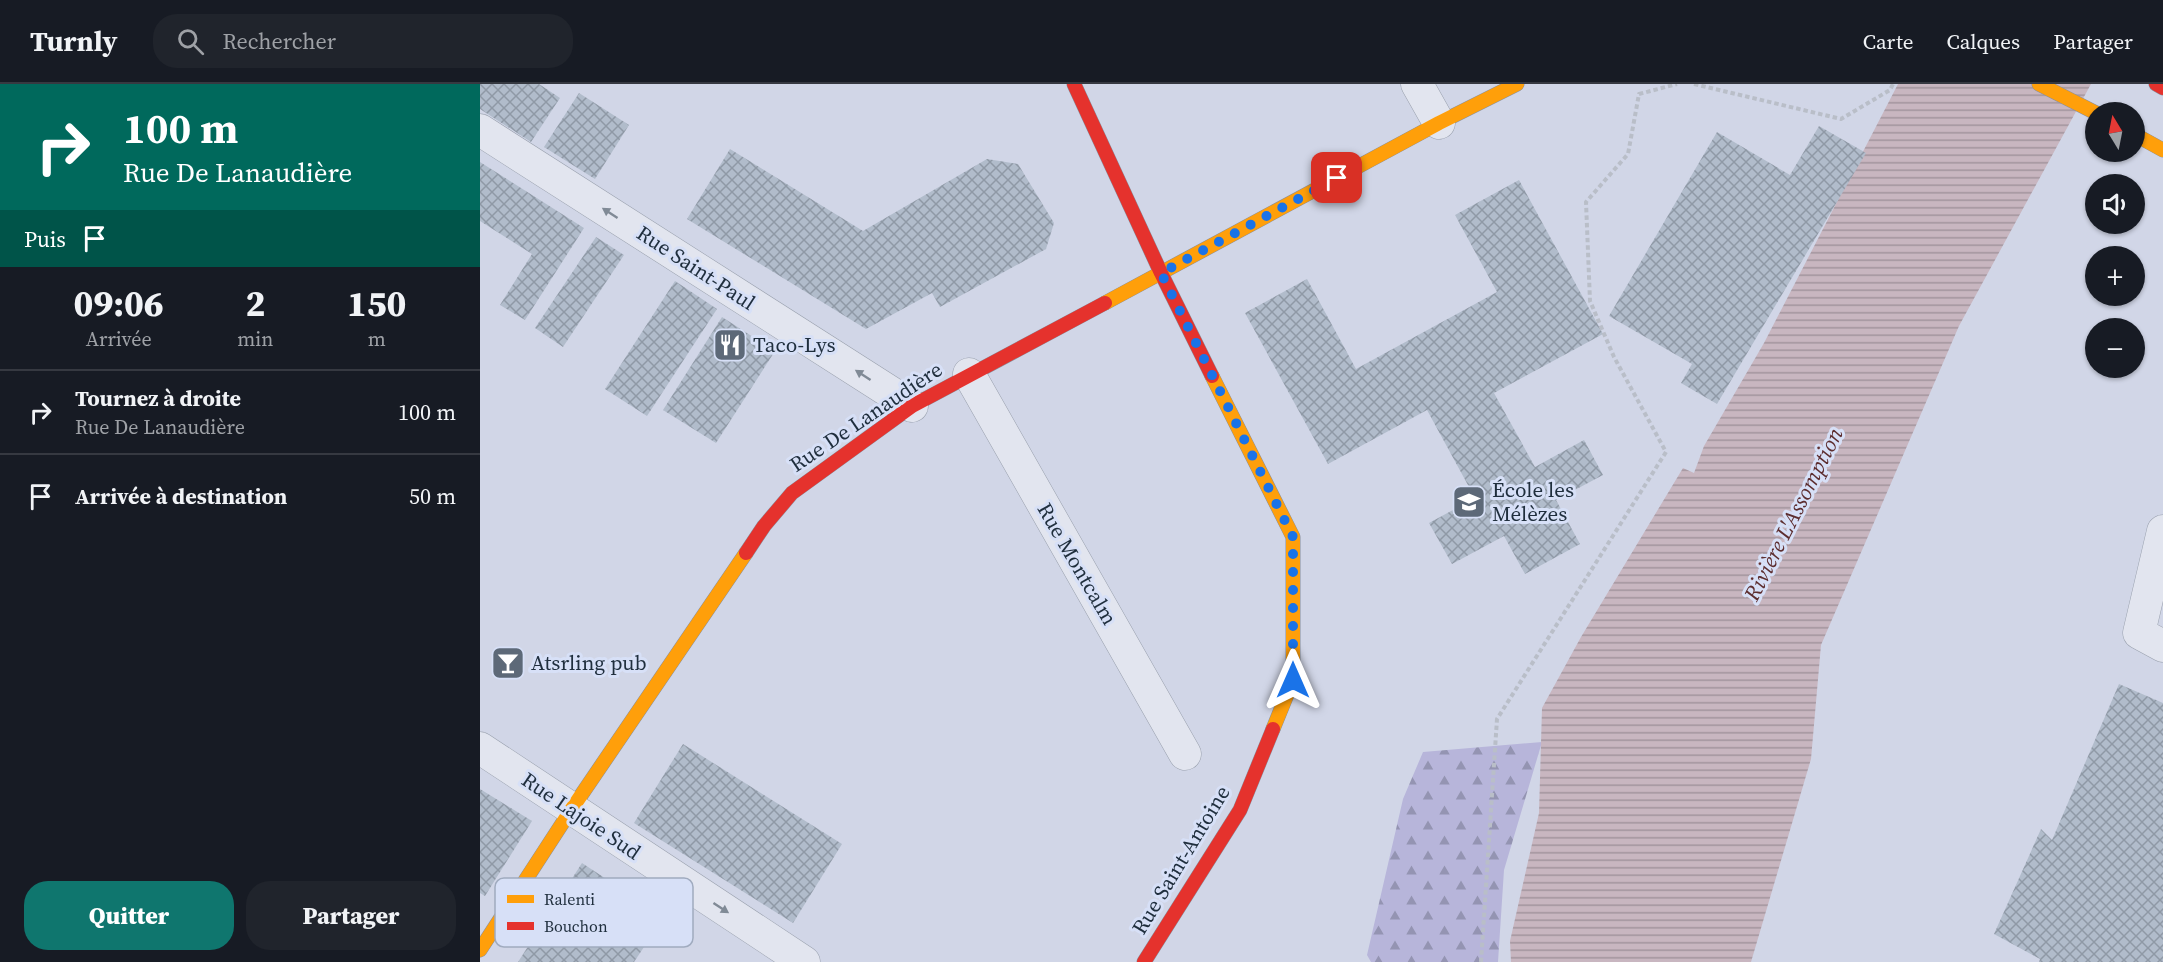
<!DOCTYPE html>
<html lang="fr">
<head>
<meta charset="utf-8">
<style>
	body { margin:0; font-family:"Source Serif 4",serif; background:#20242c; color:#f1f3f6; height:100vh; display:flex; flex-direction:column; font-size:22px; white-space:nowrap }
	* { box-sizing:border-box; margin:0 }
	p { font-size:20px; color:#9ea1a6 }
	.icon { flex:none; width:33px; height:33px; fill:none; stroke:currentColor; stroke-width:2; stroke-linecap:round; stroke-linejoin:round }
	.map { position:relative; flex:1; overflow:hidden }
	.drawer { display:flex; flex-direction:column; background:#171b24; width:480px }
	.drawer>* { flex:none }
	.hud { background:#00695c; color:#fff; overflow:hidden }
	.needle { width:39px; rotate:350deg }
	.tools { position:absolute; left:1605px; top:18px; display:grid; gap:12px }
	.tools a { display:grid; place-items:center; width:60px; height:60px; border-radius:50%; background:#171b24; box-shadow:0 2px 4px #0004; font-size:30px }
	.pin { position:absolute; display:grid; place-items:center; width:51px; height:51px; color:#fff; margin:-26px; border-radius:12px; box-shadow:0 3px 9px #0006 }
	.me { position:absolute; width:66px; margin:-33px; rotate:0deg; stroke-linejoin:round; filter:drop-shadow(0 0 4px #0008) }
	.turn { display:flex; align-items:center; gap:21px; height:126px; padding:0 24px; font-size:27px }
	.turn .icon { width:78px; height:78px; stroke-width:2.5 }
	.turn b { display:block; font-size:42px; line-height:51px }
	.then { display:flex; align-items:center; height:57px; padding:0 24px; background:#0003; gap:12px; font-size:22px }
	.eta { display:flex; justify-content:space-evenly; align-items:center; height:102px; text-align:center }
	.eta b { font-size:36px; font-weight:800; line-height:42px }
	.button { display:flex; gap:12px; margin-top:auto; padding:12px 24px }
	.button a { flex:1; height:69px; border-radius:24px; background:#0f766e; color:#fff; font-size:24px; font-weight:800; line-height:69px; text-align:center }
	.button a+a { background:#20242c; color:#f1f3f6 }
	ul { padding:0; list-style:none }
	li { display:flex; align-items:center; gap:18px; height:84px; padding:0 24px; border-top:2px solid #363941 }
	li div { flex:1 }
	li b { display:block; font-size:22px }
	li em { font-style:normal }
	header { display:flex; align-items:center; gap:36px; box-sizing:border-box; height:84px; padding:0 30px; background:#171b24; border-bottom:2px solid #363941 }
	header strong { font-size:28px }
	nav { display:flex; gap:33px; margin-inline-start:auto; font-size:21px }
	.search { width:420px; height:54px; background:#20242c; display:flex; align-items:center; gap:15px; box-sizing:border-box; padding:0 21px; border-radius:24px; color:#9ea1a6; font-size:22px }
	main { display:flex; flex:1; min-height:0 }
	.map>svg:first-child { display:block }
	.forest { fill:url(#forest-firs) }
	.water { fill:url(#water-rules) }
	.building { fill:url(#building-cross-hatch) }
	.lines { fill:none; stroke-linecap:round; stroke-linejoin:round }
	.street-casing { stroke:#99a0ad; stroke-width:33 }
	.slow-casing { stroke:#89909d; stroke-width:15 }
	.jam-casing { stroke:#89909d; stroke-width:15 }
	.path { stroke:#b9bec8; stroke-width:4; stroke-dasharray:4.5 3; stroke-linecap:butt }
	.street { stroke:#e2e5ef; stroke-width:32 }
	.slow { stroke:#ff9f0a; stroke-width:14 }
	.jam { stroke:#e5322d; stroke-width:14 }
	.oneway { fill:#808a96 }
	.route { stroke:#1a73e8; stroke-width:10; stroke-dasharray:0 18 }
	.labels { text-anchor:middle; stroke-width:6; stroke-linejoin:round; paint-order:stroke }
	.street-label { font-size:21px; fill:#1f2e3d; stroke:#d7e0f7 }
	.poi-label { font-size:21px; fill:#1f2e3d; stroke:#d7e0f7; text-anchor:start }
	.water-label { font-size:22px; font-style:italic; fill:#5d2e30; stroke:#d7e0f7 }
	.key { fill:#d7e0f7; stroke:#a0abbf; stroke-width:1.5 }
	.key-label { font-size:16px; fill:#1f2e3d }
</style>
</head>
<body>
<header>
<strong>Turnly</strong>
<div class="search"><svg class="icon" aria-label="search" viewBox="0 0 24 24"><circle cx="10" cy="10" r="6"/><path d="M15 15l6 6"/></svg>Rechercher</div>
<nav><a>Carte</a><a>Calques</a><a>Partager</a></nav>
</header>
<main>
<section class="drawer">
<div class="hud">
<div class="turn"><svg class="icon" aria-label="right" viewBox="0 0 24 24"><path d="M7 20v-9h11M14 6l5 5-5 5"/></svg><div><b>100 m</b>Rue De Lanaudière</div></div>
<div class="then">Puis<svg class="icon" aria-label="arrive" viewBox="0 0 24 24"><path d="M6 21V4h12l-3 4 3 4H6"/></svg></div>
</div>
<div class="eta">
<div><b>09:06</b><p>Arrivée</p></div>
<div><b>2</b><p>min</p></div>
<div><b>150</b><p>m</p></div>
</div>
<ul>
<li><svg class="icon" aria-label="right" viewBox="0 0 24 24"><path d="M7 20v-9h11M14 6l5 5-5 5"/></svg><div><b>Tournez à droite</b><p>Rue De Lanaudière</p></div><em>100 m</em></li>
<li><svg class="icon" aria-label="arrive" viewBox="0 0 24 24"><path d="M6 21V4h12l-3 4 3 4H6"/></svg><div><b>Arrivée à destination</b></div><em>50 m</em></li>
</ul>
<div class="button"><a>Quitter</a><a>Partager</a></div>
</section>
<div class="map">
<svg width="1683" height="878" viewBox="0 0 1683 878">
	<defs>
		<pattern id="forest-firs" width="22" height="20" patternUnits="userSpaceOnUse" patternTransform="scale(1.5)"><rect width="22" height="20" fill="#b7b5da"/><path d="M5 1l3.5 6h-7zM16 11l3.5 6h-7z" fill="#9494b2"/></pattern>
		<pattern id="water-rules" width="6" height="5" patternUnits="userSpaceOnUse" patternTransform="scale(1.5)"><rect width="6" height="5" fill="#c8b6c0"/><path d="M0 2.5h6" fill="none" stroke="#a2949d"/></pattern>
		<pattern id="building-cross-hatch" width="8" height="8" patternUnits="userSpaceOnUse" patternTransform="scale(1.5)"><rect width="8" height="8" fill="#b1bccb"/><path d="M0 0l8 8M0 8l8-8" fill="none" stroke="#8f99a6"/></pattern>
	</defs>
	<rect width="100%" height="100%" fill="#d1d6e7"/>
	<polygon class="forest" points="1062,658 1024,786 1018,878 891,878 887,871 923,715 943,668"/>
	<polygon class="water" points="1418,0 1611,0 1479,242 1341,561 1331,675 1271,878 1031,878 1030,857 1059,729 1062,624 1101,553 1203,384 1214,389 1224,362 1284,259"/>
	<g class="building">
		<polygon points="0,0 59,0 80,14 51,58 0,25"/>
		<polygon points="99,9 149,41 115,95 64,63"/>
		<polygon points="1339,42 1386,69 1237,320 1201,299 1212,280 1129,232 1237,48 1310,91"/>
		<polygon points="250,65 383,147 507,75 538,80 574,139 566,165 460,223 452,209 386,245 207,135"/>
		<polygon points="0,78 104,144 45,236 20,221 52,170 0,137"/>
		<polygon points="1039,96 1123,250 1014,309 1055,383 1104,356 1123,391 1076,416 1100,460 1045,490 1024,452 972,480 949,439 995,414 947,326 848,380 765,229 827,195 876,285 1017,208 975,131"/>
		<polygon points="116,153 144,171 83,263 55,244"/>
		<polygon points="195,197 237,225 167,332 125,305"/>
		<polygon points="242,233 295,267 236,359 183,326"/>
		<polygon points="1639,600 1683,619 1683,878 1559,878 1560,875 1514,850 1561,745 1572,756"/>
		<polygon points="203,660 362,760 313,839 154,739"/>
		<polygon points="0,705 52,737 5,812 0,809"/>
		<polygon points="102,779 184,833 154,878 38,878"/>
	</g>
	<g class="lines">
		<g class="street-casing">
			<g id="street">
				<polyline points="937,0 959,39"/>
				<polyline points="0,46 432,322"/>
				<polyline points="489,290 705,670"/>
				<polyline points="1683,447 1659,549 1683,562"/>
				<polyline points="0,664 324,878"/>
			</g>
		</g>
		<g class="slow-casing">
			<g id="slow">
				<polyline points="1559,0 1616,29"/>
				<polyline points="1654,50 1683,66"/>
				<polyline points="625,219 959,39 1037,0"/>
				<polyline points="732,292 813,453 813,596 793,645"/>
				<polyline points="0,866 91,726 266,469"/>
			</g>
		</g>
		<g class="jam-casing">
			<g id="jam">
				<polyline points="594,0 681,189 732,292"/>
				<polyline points="1676,0 1683,4"/>
				<polyline points="266,469 284,442 312,409 432,322 625,219"/>
				<polyline points="664,878 760,726 793,645"/>
			</g>
		</g>
		<g class="path">
			<polyline points="1214,0 1361,35 1410,6 1413,0"/>
			<polyline points="1001,878 1017,635 1186,368 1134,273 1110,217 1106,118 1148,70 1159,10 1197,0"/>
		</g>
		<use href="#street" class="street"/>
		<use href="#slow" class="slow"/>
		<use href="#jam" class="jam"/>
	</g>
	<defs><path id="oneway-solid" d="M-6-.8H1V-3.2L6.5 0L1 3.2V.8H-6Z" transform="scale(1.5)"/></defs>
	<g class="oneway">
		<use href="#oneway-solid" transform="translate(130 129) rotate(-147)"/>
		<use href="#oneway-solid" transform="translate(383 291) rotate(-147)"/>
		<use href="#oneway-solid" transform="translate(241 824) rotate(33)"/>
	</g>
	<g class="lines">
		<polyline class="route" points="813,596 813,453 681,189 857,94"/>
	</g>
	<defs>
		<g id="restaurant-square" transform="scale(1.725)"><rect x="-9" y="-9" width="18" height="18" rx="4" fill="#5d6978" stroke="#d7e0f7"/><path d="M-5-6h1v4h1v-4h1v4h1v-4h1v5L-1.5 .5V6h-2V.5L-5-1ZM5-6V6H3V1.5H1.5Q1.5-4 5-6Z" fill="#fff"/></g>
		<g id="school-square" transform="scale(1.725)"><rect x="-9" y="-9" width="18" height="18" rx="4" fill="#5d6978" stroke="#d7e0f7"/><path d="M0-5L7-2L0 1L-7-2ZM-4 1L0 2.5L4 1V4Q0 6-4 4Z" fill="#fff"/></g>
		<g id="bar-square" transform="scale(1.725)"><rect x="-9" y="-9" width="18" height="18" rx="4" fill="#5d6978" stroke="#d7e0f7"/><path d="M-6-5H6L.8 .8V4.5H3.5V6h-7V4.5H-.8V.8Z" fill="#fff"/></g>
	</defs>
	<g fill-rule="evenodd">
		<use href="#restaurant-square" x="250" y="261"/>
		<use href="#school-square" x="989" y="418"/>
		<use href="#bar-square" x="28" y="579"/>
	</g>
	<g class="labels">
		<g class="street-label">
			<text transform="translate(216 184) rotate(33)" y="7">Rue Saint-Paul</text>
			<text transform="translate(386 333) rotate(-34)" y="7">Rue De Lanaudière</text>
			<text transform="translate(597 480) rotate(60)" y="7">Rue Montcalm</text>
			<text transform="translate(101 732) rotate(34)" y="7">Rue Lajoie Sud</text>
			<text transform="translate(701 776) rotate(-59)" y="7">Rue Saint-Antoine</text>
		</g>
		<g class="poi-label">
			<text x="273" y="268">Taco-Lys</text>
			<text x="1012" y="413">École les<tspan x="1012" dy="24">Mélèzes</tspan></text>
			<text x="51" y="586">Atsrling pub</text>
		</g>
		<g class="water-label">
			<text transform="translate(1313 430) rotate(-63)" y="8">Rivière L'Assomption</text>
		</g>
	</g>
	<rect x="15" y="794" width="198" height="69" rx="9" class="key"/>
	<rect x="27" y="811" width="27" height="8" fill="#ff9f0a"/>
	<rect x="27" y="838" width="27" height="8" fill="#e5322d"/>
	<g class="key-label">
		<text x="64" y="821">Ralenti</text>
		<text x="64" y="848">Bouchon</text>
	</g>
</svg>
<div class="tools">
<a><svg class="needle" viewBox="-14 -14 28 28"><path d="M0-13l5 13h-10z" fill="#e53935"/><path d="M0 13l5-13h-10z" fill="#9ea1a6"/></svg></a>
<a><svg class="icon" aria-label="sound" viewBox="0 0 24 24"><path d="M4 9h4l5-4v14l-5-4H4zM17 9q2 3 0 6"/></svg></a>
<a>+</a>
<a>−</a>
</div>
<div class="pin" style="left:857px;top:94px;background:#d93025"><svg class="icon" aria-label="arrive" viewBox="0 0 24 24"><path d="M6 21V4h12l-3 4 3 4H6"/></svg></div>
<svg class="me" style="left:813px;top:596px" viewBox="-20 -20 40 40"><path d="M0-17L14 15 0 8-14 15z" fill="#1a73e8" stroke="#fff" stroke-width="4"/></svg>
</div>
</main>
</body>
</html>
